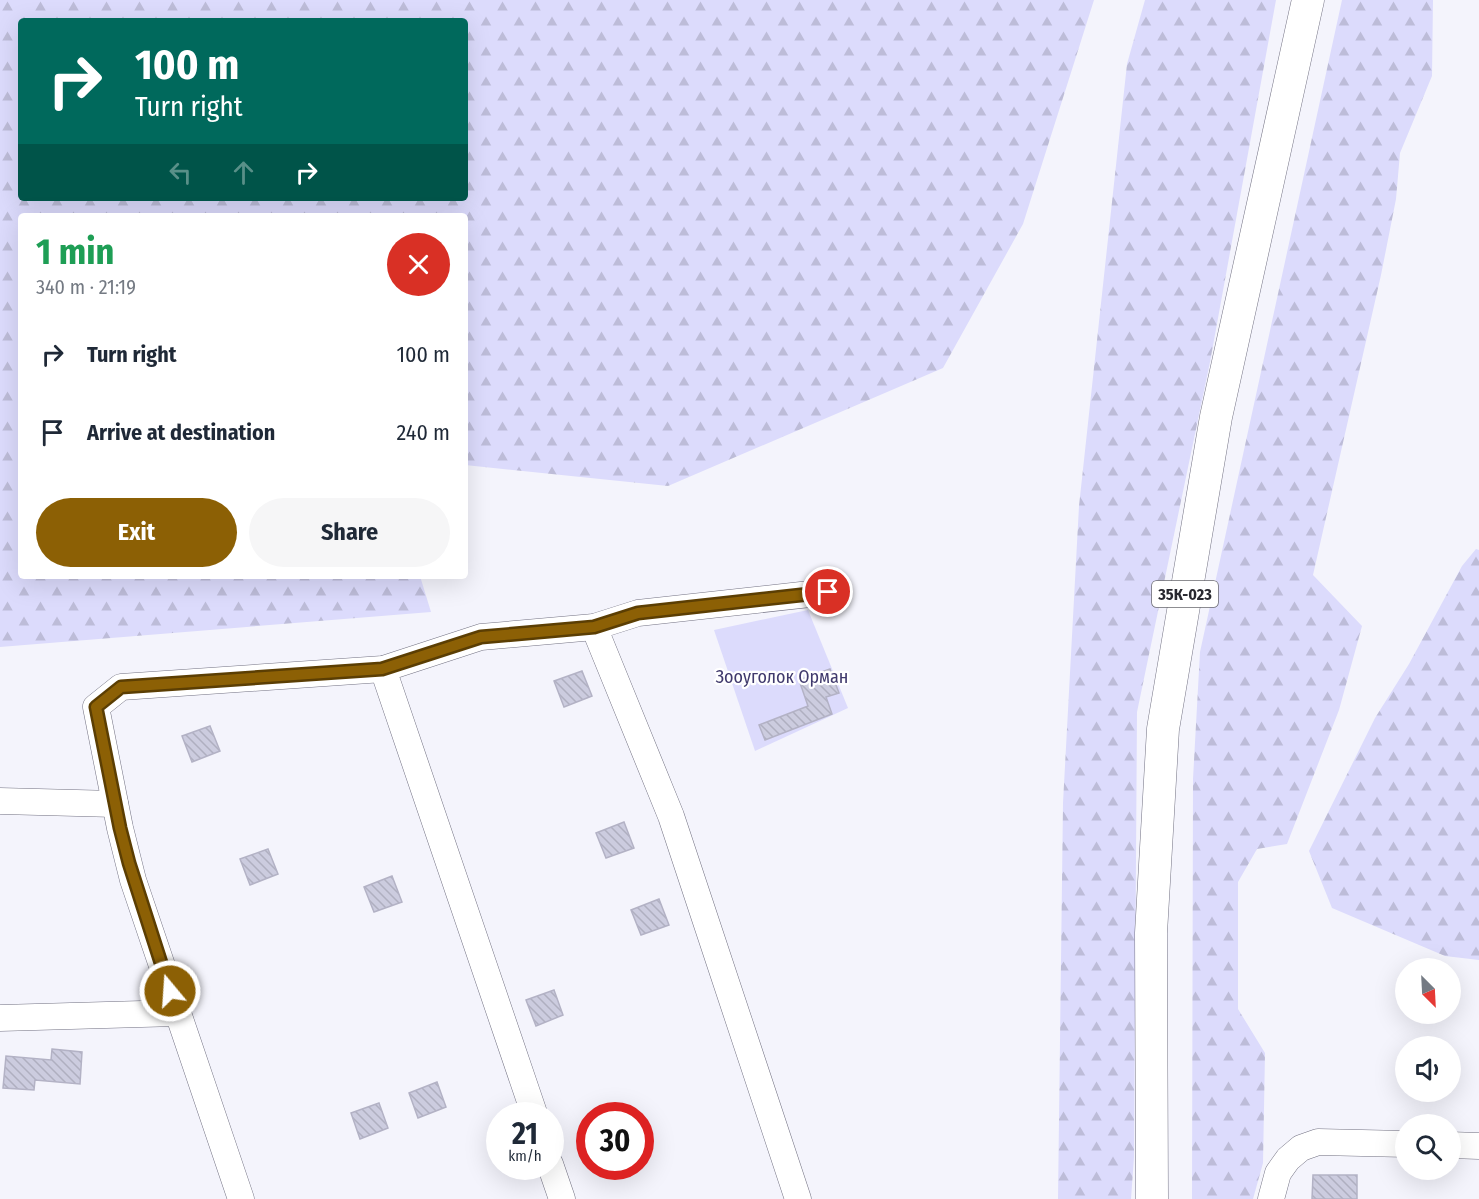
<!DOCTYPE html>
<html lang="en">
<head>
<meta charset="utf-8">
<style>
	body { margin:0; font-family:"Fira Sans Condensed",sans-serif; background:#f6f6f7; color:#1f2937; height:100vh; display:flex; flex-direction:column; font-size:22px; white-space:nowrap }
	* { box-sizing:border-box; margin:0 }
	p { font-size:20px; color:#747a83 }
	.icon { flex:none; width:33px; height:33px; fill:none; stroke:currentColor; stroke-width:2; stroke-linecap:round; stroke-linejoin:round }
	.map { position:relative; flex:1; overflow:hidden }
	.drawer { position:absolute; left:18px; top:213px; width:450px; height:366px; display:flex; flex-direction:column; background:#fff; border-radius:6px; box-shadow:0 6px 24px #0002 }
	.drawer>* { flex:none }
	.top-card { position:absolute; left:18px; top:18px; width:450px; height:183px; border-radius:6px; box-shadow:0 6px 24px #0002; background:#00695c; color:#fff; overflow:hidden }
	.needle { width:39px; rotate:156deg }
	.controls { position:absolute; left:1395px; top:958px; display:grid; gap:12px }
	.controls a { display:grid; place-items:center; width:66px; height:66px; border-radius:50%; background:#fff; box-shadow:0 6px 24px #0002; font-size:30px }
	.speed { position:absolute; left:486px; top:1102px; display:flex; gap:12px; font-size:30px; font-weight:700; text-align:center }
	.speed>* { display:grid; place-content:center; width:78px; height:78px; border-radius:50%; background:#fff; box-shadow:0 6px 24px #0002; line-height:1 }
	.speed small { font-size:15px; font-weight:400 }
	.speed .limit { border:9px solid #d22; background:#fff; color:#111 }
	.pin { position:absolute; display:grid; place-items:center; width:51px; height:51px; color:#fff; margin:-26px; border:3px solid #fff; border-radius:50%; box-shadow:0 2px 6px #0007 }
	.me { position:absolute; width:66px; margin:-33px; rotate:342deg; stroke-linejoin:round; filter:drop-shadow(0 0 4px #0008) }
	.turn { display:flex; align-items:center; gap:21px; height:126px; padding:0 18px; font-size:27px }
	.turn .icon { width:78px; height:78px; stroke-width:2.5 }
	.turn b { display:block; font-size:42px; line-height:51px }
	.lanes { display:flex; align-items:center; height:57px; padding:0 18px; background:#0003; justify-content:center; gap:30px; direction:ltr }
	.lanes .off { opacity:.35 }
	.round { display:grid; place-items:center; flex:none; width:63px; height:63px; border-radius:32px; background:#f6f6f7 }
	.overview { display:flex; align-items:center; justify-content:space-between; height:102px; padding:0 18px }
	h1 { font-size:36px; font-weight:700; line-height:45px; color:#1e9e55 }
	.action { display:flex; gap:12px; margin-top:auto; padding:12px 18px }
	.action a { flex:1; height:69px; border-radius:36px; background:#8c6005; color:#fff; font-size:24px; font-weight:700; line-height:69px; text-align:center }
	.action a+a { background:#f6f6f7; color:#1f2937 }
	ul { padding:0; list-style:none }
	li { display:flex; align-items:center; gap:18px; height:78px; padding:0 18px }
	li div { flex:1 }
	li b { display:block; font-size:22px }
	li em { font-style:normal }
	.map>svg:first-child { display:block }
	.forest { fill:url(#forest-firs); fill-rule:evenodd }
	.park { fill:#dcdbfc }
	.building { fill:url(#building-back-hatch); stroke:#b3b2c5; stroke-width:1.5 }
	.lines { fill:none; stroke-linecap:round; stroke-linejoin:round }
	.minor-casing { stroke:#737283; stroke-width:27 }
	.major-casing { stroke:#737283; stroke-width:33 }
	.minor { stroke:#fff; stroke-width:26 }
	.major { stroke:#fff; stroke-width:32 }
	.route-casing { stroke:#5b3e03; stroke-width:15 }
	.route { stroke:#8c6005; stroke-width:10 }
	.labels { text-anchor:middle; stroke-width:4.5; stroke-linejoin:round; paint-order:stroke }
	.shield { fill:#fff; stroke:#68686d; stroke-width:1.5 }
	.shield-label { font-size:16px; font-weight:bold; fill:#28282f }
	.park-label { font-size:18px; fill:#403a6d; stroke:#fff }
</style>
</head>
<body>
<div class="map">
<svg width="1479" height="1199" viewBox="0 0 1479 1199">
	<defs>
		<pattern id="forest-firs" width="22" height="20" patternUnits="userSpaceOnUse" patternTransform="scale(1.5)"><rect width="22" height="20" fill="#dcdbfc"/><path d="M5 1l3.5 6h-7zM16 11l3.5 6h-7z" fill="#bdbcd8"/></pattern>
		<pattern id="building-back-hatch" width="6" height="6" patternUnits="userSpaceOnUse" patternTransform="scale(1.5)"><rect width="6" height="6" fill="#ccccdf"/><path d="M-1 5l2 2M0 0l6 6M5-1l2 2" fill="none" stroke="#afafc0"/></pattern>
	</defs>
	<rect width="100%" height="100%" fill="#f4f4fc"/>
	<g class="forest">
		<path d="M0 0H1094L1023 224 943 368 668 486 465 465V216H21V576H420L431 612 0 647ZM21 21H465V198H21Z"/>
		<polygon points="1145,0 1276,0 1210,362 1137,712 1134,1157 1131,1199 1058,1199 1063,803 1079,506 1127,64"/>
		<polygon points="1342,0 1433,0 1432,76 1400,153 1396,199 1381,275 1313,575 1362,626 1339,710 1287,844 1257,849 1238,882 1238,1009 1265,1053 1263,1163 1253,1199 1192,1199 1193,779 1200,652"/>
		<polygon points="1476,549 1479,550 1479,960 1445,956 1332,908 1309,851 1375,718 1409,664 1462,566"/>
	</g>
	<polygon class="park" points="808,610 848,708 755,751 714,630"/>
	<g class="building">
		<polygon points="830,669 839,693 826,697 832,714 765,740 759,725 808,706 799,680"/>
		<polygon points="582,671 592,696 564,707 554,681"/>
		<polygon points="210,726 220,751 192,762 182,736"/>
		<polygon points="624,822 634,848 606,858 596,833"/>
		<polygon points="268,849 278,874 250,885 240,859"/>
		<polygon points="392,876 402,902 374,912 364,887"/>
		<polygon points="659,899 669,925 641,935 631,910"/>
		<polygon points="554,990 563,1015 536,1026 526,1000"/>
		<polygon points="52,1049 82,1052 80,1084 35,1080 34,1090 3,1088 6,1056 51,1060"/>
		<polygon points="437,1082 446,1107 418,1118 409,1093"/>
		<polygon points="379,1103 388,1128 360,1139 351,1113"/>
		<polygon points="1313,1175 1357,1175 1357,1199 1312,1199"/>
	</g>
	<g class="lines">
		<g class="minor-casing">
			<g id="minor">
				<polyline points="594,627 671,816 798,1199"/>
				<polyline points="383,669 535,1116"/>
				<polyline points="0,801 115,804"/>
				<polyline points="0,1018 177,1013"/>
				<polyline points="1450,1145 1479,1146"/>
				<polyline points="550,1164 562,1199"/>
				<polyline points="241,1199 133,880 120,828 96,707 121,687 383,669 481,637 594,627 638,613 828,592"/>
				<polyline points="1271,1199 1278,1173 1288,1159 1301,1148 1318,1142 1406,1144"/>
			</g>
		</g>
		<g class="major-casing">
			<polyline id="major" points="1152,1199 1151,933 1163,729 1216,417 1308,0"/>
		</g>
		<use href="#minor" class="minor"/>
		<use href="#major" class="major"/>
	</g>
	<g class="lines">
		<g class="route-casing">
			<polyline id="route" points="170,991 129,863 120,828 96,707 121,687 382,669 481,637 594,627 638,613 828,592"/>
		</g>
		<use href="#route" class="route"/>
	</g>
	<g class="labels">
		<rect class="shield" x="1152" y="581" width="66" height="26" rx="4.5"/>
		<g class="shield-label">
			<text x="1185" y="600">35К-023</text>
		</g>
		<g class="park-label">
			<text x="782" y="683">Зооуголок Орман</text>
		</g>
	</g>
</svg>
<div class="controls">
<a><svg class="needle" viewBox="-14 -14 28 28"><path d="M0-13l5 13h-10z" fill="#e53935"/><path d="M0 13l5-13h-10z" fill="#747a83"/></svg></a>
<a><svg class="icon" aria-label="sound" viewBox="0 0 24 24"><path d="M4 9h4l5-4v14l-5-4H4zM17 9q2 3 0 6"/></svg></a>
<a><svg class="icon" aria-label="search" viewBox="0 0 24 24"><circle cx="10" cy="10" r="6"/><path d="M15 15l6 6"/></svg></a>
</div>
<div class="speed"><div>21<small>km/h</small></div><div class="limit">30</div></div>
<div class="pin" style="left:828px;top:592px;background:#d93025"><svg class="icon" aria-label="arrive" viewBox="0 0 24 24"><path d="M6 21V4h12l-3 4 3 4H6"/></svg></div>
<svg class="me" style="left:170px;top:991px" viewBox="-20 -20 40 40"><circle r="17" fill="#8c6005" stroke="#fff" stroke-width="3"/><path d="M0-11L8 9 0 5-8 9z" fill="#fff"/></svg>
<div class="top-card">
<div class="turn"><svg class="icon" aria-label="right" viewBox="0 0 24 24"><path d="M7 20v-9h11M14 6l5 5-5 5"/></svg><div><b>100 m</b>Turn right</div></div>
<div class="lanes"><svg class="icon off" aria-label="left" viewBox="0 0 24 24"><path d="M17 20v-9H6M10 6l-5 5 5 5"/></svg><svg class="icon off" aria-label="ahead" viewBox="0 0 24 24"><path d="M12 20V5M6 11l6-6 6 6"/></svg><svg class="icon" aria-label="right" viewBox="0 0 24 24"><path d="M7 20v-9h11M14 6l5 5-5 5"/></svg></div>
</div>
<section class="drawer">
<div class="overview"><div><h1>1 min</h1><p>340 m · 21:19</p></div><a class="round" style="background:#d93025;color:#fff"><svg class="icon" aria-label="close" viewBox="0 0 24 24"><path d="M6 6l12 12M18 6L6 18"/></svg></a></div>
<ul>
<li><svg class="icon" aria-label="right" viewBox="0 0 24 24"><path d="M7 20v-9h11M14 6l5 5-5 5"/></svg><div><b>Turn right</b></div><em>100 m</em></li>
<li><svg class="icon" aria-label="arrive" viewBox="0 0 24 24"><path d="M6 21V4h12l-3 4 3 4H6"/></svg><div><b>Arrive at destination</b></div><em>240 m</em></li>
</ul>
<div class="action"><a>Exit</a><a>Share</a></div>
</section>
</div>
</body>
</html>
